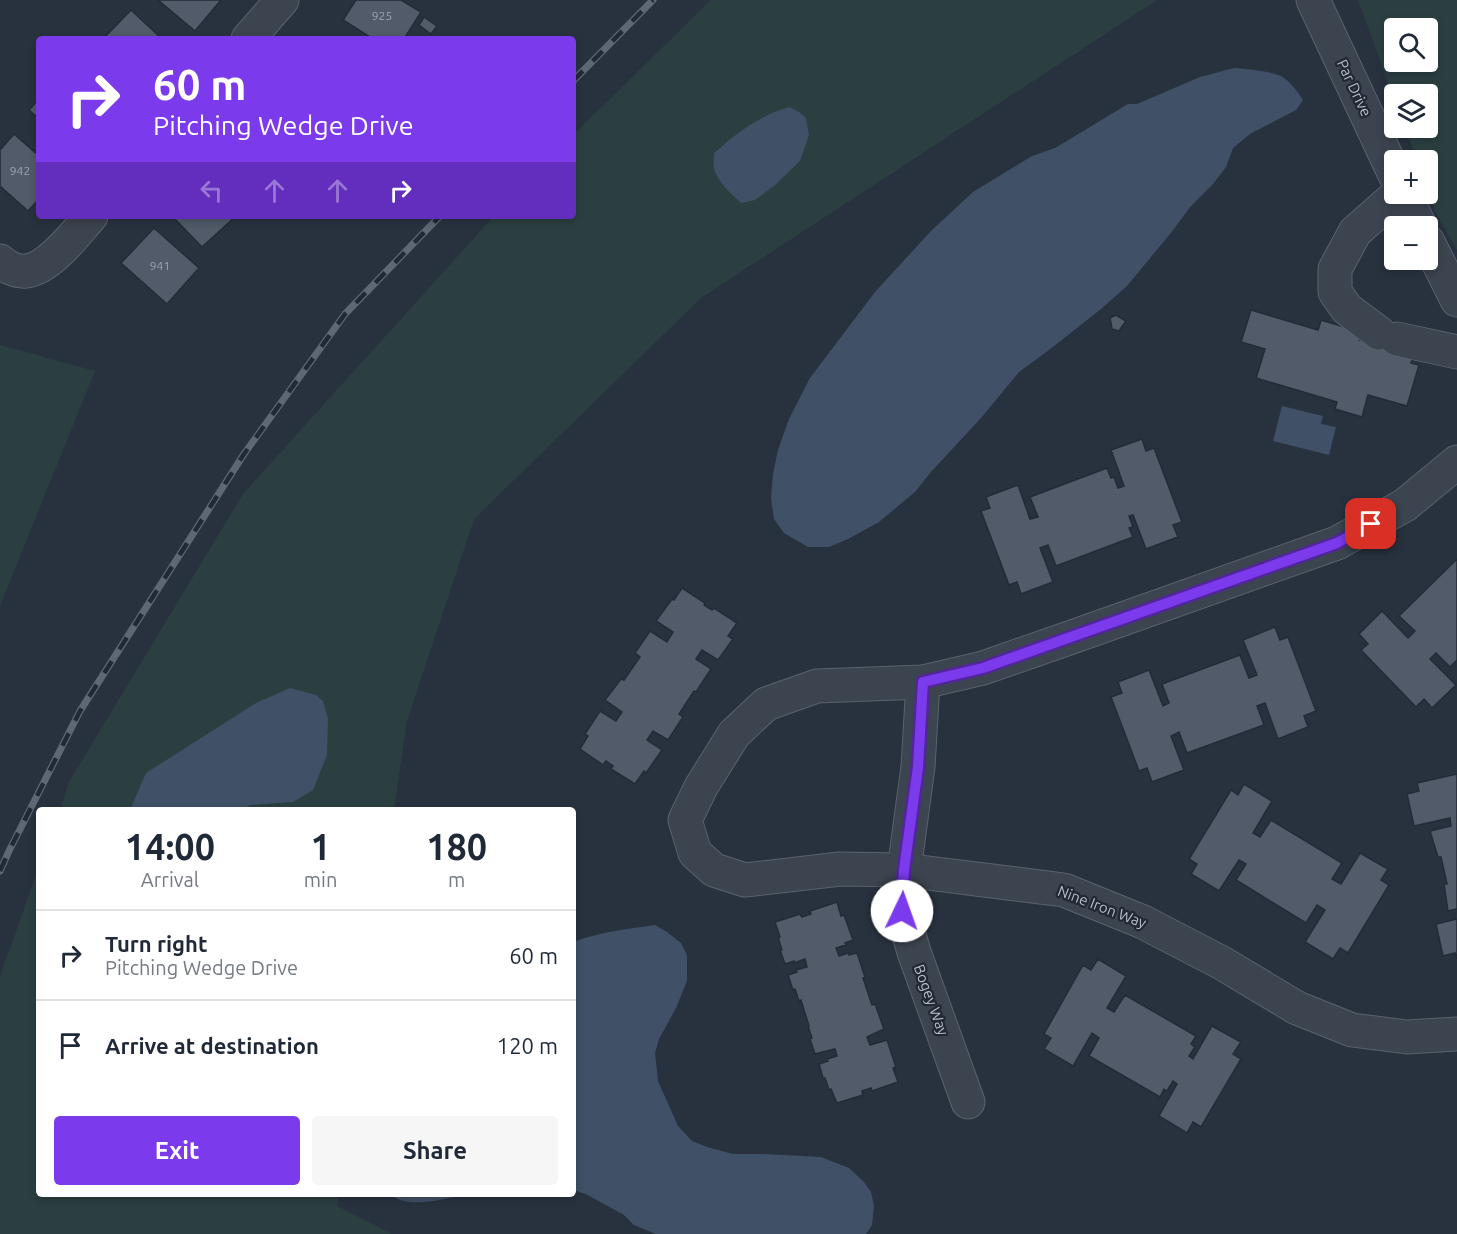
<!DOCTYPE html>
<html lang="en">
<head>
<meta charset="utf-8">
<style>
	body { margin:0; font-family:Ubuntu,sans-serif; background:#f6f6f7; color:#1f2937; height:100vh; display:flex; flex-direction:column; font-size:22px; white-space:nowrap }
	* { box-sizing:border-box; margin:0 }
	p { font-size:20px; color:#747a83 }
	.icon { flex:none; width:33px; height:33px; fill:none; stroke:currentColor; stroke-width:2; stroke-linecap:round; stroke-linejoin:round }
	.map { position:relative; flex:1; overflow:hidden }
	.drawer { position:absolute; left:36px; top:807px; width:540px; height:390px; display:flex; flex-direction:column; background:#fff; border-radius:6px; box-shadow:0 3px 9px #0003 }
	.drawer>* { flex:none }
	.guide { position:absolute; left:36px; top:36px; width:540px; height:183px; border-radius:6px; box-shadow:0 3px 9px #0003; background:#7c3aed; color:#fff; overflow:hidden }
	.buttons { position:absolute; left:1384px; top:18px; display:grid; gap:12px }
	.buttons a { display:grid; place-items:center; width:54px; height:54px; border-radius:6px; background:#fff; box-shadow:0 3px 9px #0003; font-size:30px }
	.pin { position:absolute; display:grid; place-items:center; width:51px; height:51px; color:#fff; margin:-26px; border-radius:12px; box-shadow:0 3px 9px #0006 }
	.me { position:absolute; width:66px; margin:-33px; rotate:3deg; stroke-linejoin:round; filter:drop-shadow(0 0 4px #0008) }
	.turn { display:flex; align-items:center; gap:21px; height:126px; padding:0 18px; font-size:27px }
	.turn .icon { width:78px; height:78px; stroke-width:2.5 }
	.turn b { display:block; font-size:42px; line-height:51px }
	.lanes { display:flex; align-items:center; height:57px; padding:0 18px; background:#0003; justify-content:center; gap:30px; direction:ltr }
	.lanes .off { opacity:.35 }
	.eta { display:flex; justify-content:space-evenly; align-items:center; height:102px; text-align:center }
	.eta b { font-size:36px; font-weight:700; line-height:42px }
	.cta { display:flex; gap:12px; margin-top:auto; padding:12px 18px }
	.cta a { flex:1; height:69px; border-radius:6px; background:#7c3aed; color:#fff; font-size:24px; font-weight:700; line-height:69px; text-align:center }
	.cta a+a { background:#f6f6f7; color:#1f2937 }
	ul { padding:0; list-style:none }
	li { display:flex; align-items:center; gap:18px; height:90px; padding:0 18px; border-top:2px solid #e0e1e3 }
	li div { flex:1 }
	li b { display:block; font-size:22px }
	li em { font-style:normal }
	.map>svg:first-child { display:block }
	.green { fill:#2b3f41; fill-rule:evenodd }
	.water { fill:#405066 }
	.building { fill:#515b69; stroke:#232b36; stroke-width:1.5 }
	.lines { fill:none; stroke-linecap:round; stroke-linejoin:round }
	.minor-casing { stroke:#5a626c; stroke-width:35 }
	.minor { stroke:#3c444f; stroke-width:33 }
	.rail-casing { stroke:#5e6875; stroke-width:7 }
	.rail { stroke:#212934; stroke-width:4.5; stroke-dasharray:14; stroke-linecap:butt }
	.route-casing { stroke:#51269a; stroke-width:15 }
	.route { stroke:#7c3aed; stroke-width:10 }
	.labels { text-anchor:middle; stroke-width:4.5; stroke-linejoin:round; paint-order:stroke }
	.number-label { font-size:12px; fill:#9ea6b1 }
	.street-label { font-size:15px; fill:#b8bfc9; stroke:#212934 }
</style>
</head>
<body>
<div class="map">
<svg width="1457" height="1234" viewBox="0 0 1457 1234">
	<rect width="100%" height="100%" fill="#28323f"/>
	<g class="green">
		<polygon points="711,0 1157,0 701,298 474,519 407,721 394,810 60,810 69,782 243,494 494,216 573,216 573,135"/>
		<path d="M1358 0H1457V250L1435 211 1428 192V160H1417L1405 128H1428V94H1395V101ZM1395 28H1428V62H1395Z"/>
		<polygon points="0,345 95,371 0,606"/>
		<polygon points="39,867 39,1194 339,1194 337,1206 392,1234 0,1234 0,976"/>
	</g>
	<g class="water">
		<path d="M1234 68C1247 69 1269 71 1281 76 1290 81 1298 92 1303 100L1296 110 1250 134 1233 148 1226 167 1213 184 1191 206 1170 234 1127 286 1101 309 1049 350 1019 372 981 418 930 473 916 491 897 507 879 522 848 539 829 547H808L784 533 774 519 771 498 773 474 778 450 789 419 810 378 875 292 931 231 973 192 1032 156 1055 148 1128 104H1137L1200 77Z"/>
		<path d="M789 107 799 112 806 118 809 135 800 161 774 186 755 200 741 203C731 193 717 182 714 168 713 164 714 158 714 153 721 148 726 142 733 137 750 124 768 113 789 107Z"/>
		<polygon points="1282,406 1323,416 1321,424 1336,427 1329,455 1273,441"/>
		<polygon points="290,688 316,695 323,701 328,719 327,755 313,790 293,802 250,805 242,810 130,810 146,773 256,703"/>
		<path d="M655 925 667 932 681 943 687 955V981L676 1008 659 1039 655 1053 658 1081 678 1126 692 1141 707 1147 733 1154H763L821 1157 849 1168 864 1182 871 1192 874 1206 872 1225 866 1234H656L634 1225 624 1215 586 1194 573 1190V942C600 932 627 929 655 925Z"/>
		<path d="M391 1194H465C446 1199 405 1210 391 1194Z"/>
	</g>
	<g class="building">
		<polygon points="158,0 221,0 195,31"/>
		<polygon points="356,0 401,0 421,12 404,39 373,39 343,20"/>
		<polygon points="131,10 162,39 103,39"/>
		<polygon points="424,17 437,26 431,34 419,25"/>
		<polygon points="39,99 39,119 29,110"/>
		<polygon points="14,134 39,156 39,199 28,211 0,186 0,150"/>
		<polygon points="172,216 236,216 202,247"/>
		<polygon points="154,228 199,268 167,304 121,263"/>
		<polygon points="1251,310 1318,330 1321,320 1361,332 1359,340 1414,355 1411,363 1419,365 1407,406 1368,395 1362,417 1335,409 1337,402 1256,378 1265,349 1241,342"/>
		<polygon points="1116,315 1126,321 1119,331 1112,329 1110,318"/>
		<polygon points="1142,439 1146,451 1154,448 1182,522 1173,525 1178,537 1146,549 1133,515 1129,516 1133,527 1129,528 1133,537 1056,566 1048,545 1040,548 1053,582 1021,594 1017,582 1009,585 981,511 990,508 986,497 1018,485 1030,519 1038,517 1030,497 1107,468 1111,478 1114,477 1118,488 1124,486 1111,450"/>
		<polygon points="1457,559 1457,660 1450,667 1436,653 1430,659 1456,685 1432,708 1424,699 1416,707 1361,650 1368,644 1359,634 1382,611 1408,638 1415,631 1399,616"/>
		<polygon points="682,588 705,603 704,605 712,610 714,608 737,623 728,636 733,639 718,660 702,650 696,659 711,669 696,692 694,691 679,714 683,717 668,740 653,731 647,740 662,750 646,773 644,771 635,784 611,769 613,766 606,761 603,765 580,749 588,736 585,734 600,711 616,721 622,712 605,700 621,679 624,680 640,657 635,653 650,631 667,642 673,632 656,621 672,599 674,600"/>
		<polygon points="1275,627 1280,640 1288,637 1316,711 1304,716 1308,727 1278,739 1265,703 1257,706 1264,725 1187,753 1179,732 1171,736 1184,770 1152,782 1147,768 1139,771 1111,697 1122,693 1118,682 1149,670 1163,706 1169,703 1162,684 1240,655 1249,678 1257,675 1243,640"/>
		<polygon points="1457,774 1457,909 1448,911 1444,884 1447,884 1441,857 1438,857 1430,831 1451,826 1450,818 1414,826 1407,794 1419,791 1417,783"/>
		<polygon points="1244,784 1272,801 1253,833 1260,837 1271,820 1342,863 1332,879 1341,884 1360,853 1388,869 1381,880 1389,885 1348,953 1340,948 1333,959 1305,942 1325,910 1317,905 1306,923 1236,880 1246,864 1239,860 1219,891 1191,874 1197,864 1189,859 1231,790 1238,795"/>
		<polygon points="837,902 841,916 844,915 853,940 845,943 846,945 836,948 839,956 848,953 849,955 857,953 865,977 863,978 872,1005 875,1004 884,1029 867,1037 870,1045 887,1040 896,1067 893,1068 898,1082 872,1091 871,1088 862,1091 863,1095 837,1103 831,1089 829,1090 825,1078 823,1078 819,1064 828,1061 827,1059 837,1056 835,1049 815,1054 810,1039 812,1038 808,1026 809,1026 801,1000 799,1001 795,989 793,990 788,975 797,972 796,970 807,967 805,959 794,963 794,961 785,964 780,950 782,950 778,937 780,937 775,922 800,914 802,917 811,914 810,911"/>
		<polygon points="1457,919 1457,959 1455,953 1443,956 1436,924"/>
		<polygon points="1098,959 1126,976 1107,1008 1114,1012 1125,995 1196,1036 1191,1044 1195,1047 1189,1056 1193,1059 1212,1026 1241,1042 1233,1054 1241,1059 1201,1127 1193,1122 1187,1133 1159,1116 1177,1084 1173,1081 1167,1091 1164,1089 1160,1097 1089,1056 1099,1038 1092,1033 1073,1066 1044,1049 1051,1038 1044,1034 1083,965 1091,970"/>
	</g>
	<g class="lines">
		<g class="minor-casing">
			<g id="minor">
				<polyline points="1313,0 1395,175"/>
				<polyline points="248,39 282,0"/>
				<polyline points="1404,194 1420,226"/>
				<polyline points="1428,242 1457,300"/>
				<path d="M0 261C7 267 17 272 26 271 49 269 77 232 91 216"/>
				<polyline points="1379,333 1347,309 1335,292 1335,269 1355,232 1398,194"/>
				<polyline points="1397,339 1457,352"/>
				<polyline points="1457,462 1405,505 1337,543 1072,637 983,668 923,682 817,686 766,704 734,734 701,787 685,820 695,853 714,870 745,880 840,869 904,870 1064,890 1143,922 1222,963 1297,1008 1352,1030 1407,1037 1457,1034"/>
				<polyline points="923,682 918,767 904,870 902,911 914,952 968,1102"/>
			</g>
		</g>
		<use href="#minor" class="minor"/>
		<g class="rail-casing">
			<g id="rail">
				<polyline points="573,81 653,0"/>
				<polyline points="0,871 9,851 80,711 244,454 345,314 440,216"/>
			</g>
		</g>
		<use href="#rail" class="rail"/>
	</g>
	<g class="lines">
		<g class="route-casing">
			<polyline id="route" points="902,911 904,870 918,767 923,682 983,668 1337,543 1371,524"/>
		</g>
		<use href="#route" class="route"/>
	</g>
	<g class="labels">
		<g class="number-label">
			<text x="382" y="20">925</text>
			<text x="20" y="175">942</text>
			<text x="160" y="270">941</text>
		</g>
		<g class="street-label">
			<text transform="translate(1354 88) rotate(65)" y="5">Par Drive</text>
			<text transform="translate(1102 907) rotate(21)" y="5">Nine Iron Way</text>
			<text transform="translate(931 1000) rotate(70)" y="5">Bogey Way</text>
		</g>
	</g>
</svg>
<div class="buttons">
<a><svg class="icon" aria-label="search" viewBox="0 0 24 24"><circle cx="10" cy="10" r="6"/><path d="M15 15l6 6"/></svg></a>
<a><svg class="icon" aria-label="layers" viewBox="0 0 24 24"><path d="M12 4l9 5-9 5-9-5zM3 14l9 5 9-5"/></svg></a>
<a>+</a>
<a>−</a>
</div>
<div class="pin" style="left:1371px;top:524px;background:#d93025"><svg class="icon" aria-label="arrive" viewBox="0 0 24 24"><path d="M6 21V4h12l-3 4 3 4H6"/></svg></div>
<svg class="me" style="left:902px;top:911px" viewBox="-20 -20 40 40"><circle r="19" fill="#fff"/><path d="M0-13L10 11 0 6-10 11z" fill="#7c3aed"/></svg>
<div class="guide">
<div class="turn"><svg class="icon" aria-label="right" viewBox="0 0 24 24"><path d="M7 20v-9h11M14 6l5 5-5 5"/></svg><div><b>60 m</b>Pitching Wedge Drive</div></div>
<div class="lanes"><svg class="icon off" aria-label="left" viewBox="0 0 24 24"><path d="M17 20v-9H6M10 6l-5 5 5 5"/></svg><svg class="icon off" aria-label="ahead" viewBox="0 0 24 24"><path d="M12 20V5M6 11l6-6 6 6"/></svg><svg class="icon off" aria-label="ahead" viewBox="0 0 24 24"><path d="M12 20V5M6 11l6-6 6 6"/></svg><svg class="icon" aria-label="right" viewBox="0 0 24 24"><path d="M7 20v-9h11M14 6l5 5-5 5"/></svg></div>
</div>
<section class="drawer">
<div class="eta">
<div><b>14:00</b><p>Arrival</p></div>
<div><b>1</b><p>min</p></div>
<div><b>180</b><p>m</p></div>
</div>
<ul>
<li><svg class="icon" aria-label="right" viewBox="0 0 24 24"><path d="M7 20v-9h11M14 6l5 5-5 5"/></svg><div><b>Turn right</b><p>Pitching Wedge Drive</p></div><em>60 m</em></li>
<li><svg class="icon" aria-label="arrive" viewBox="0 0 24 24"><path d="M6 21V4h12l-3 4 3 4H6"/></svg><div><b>Arrive at destination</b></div><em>120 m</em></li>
</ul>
<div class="cta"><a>Exit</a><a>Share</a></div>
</section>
</div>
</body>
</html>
